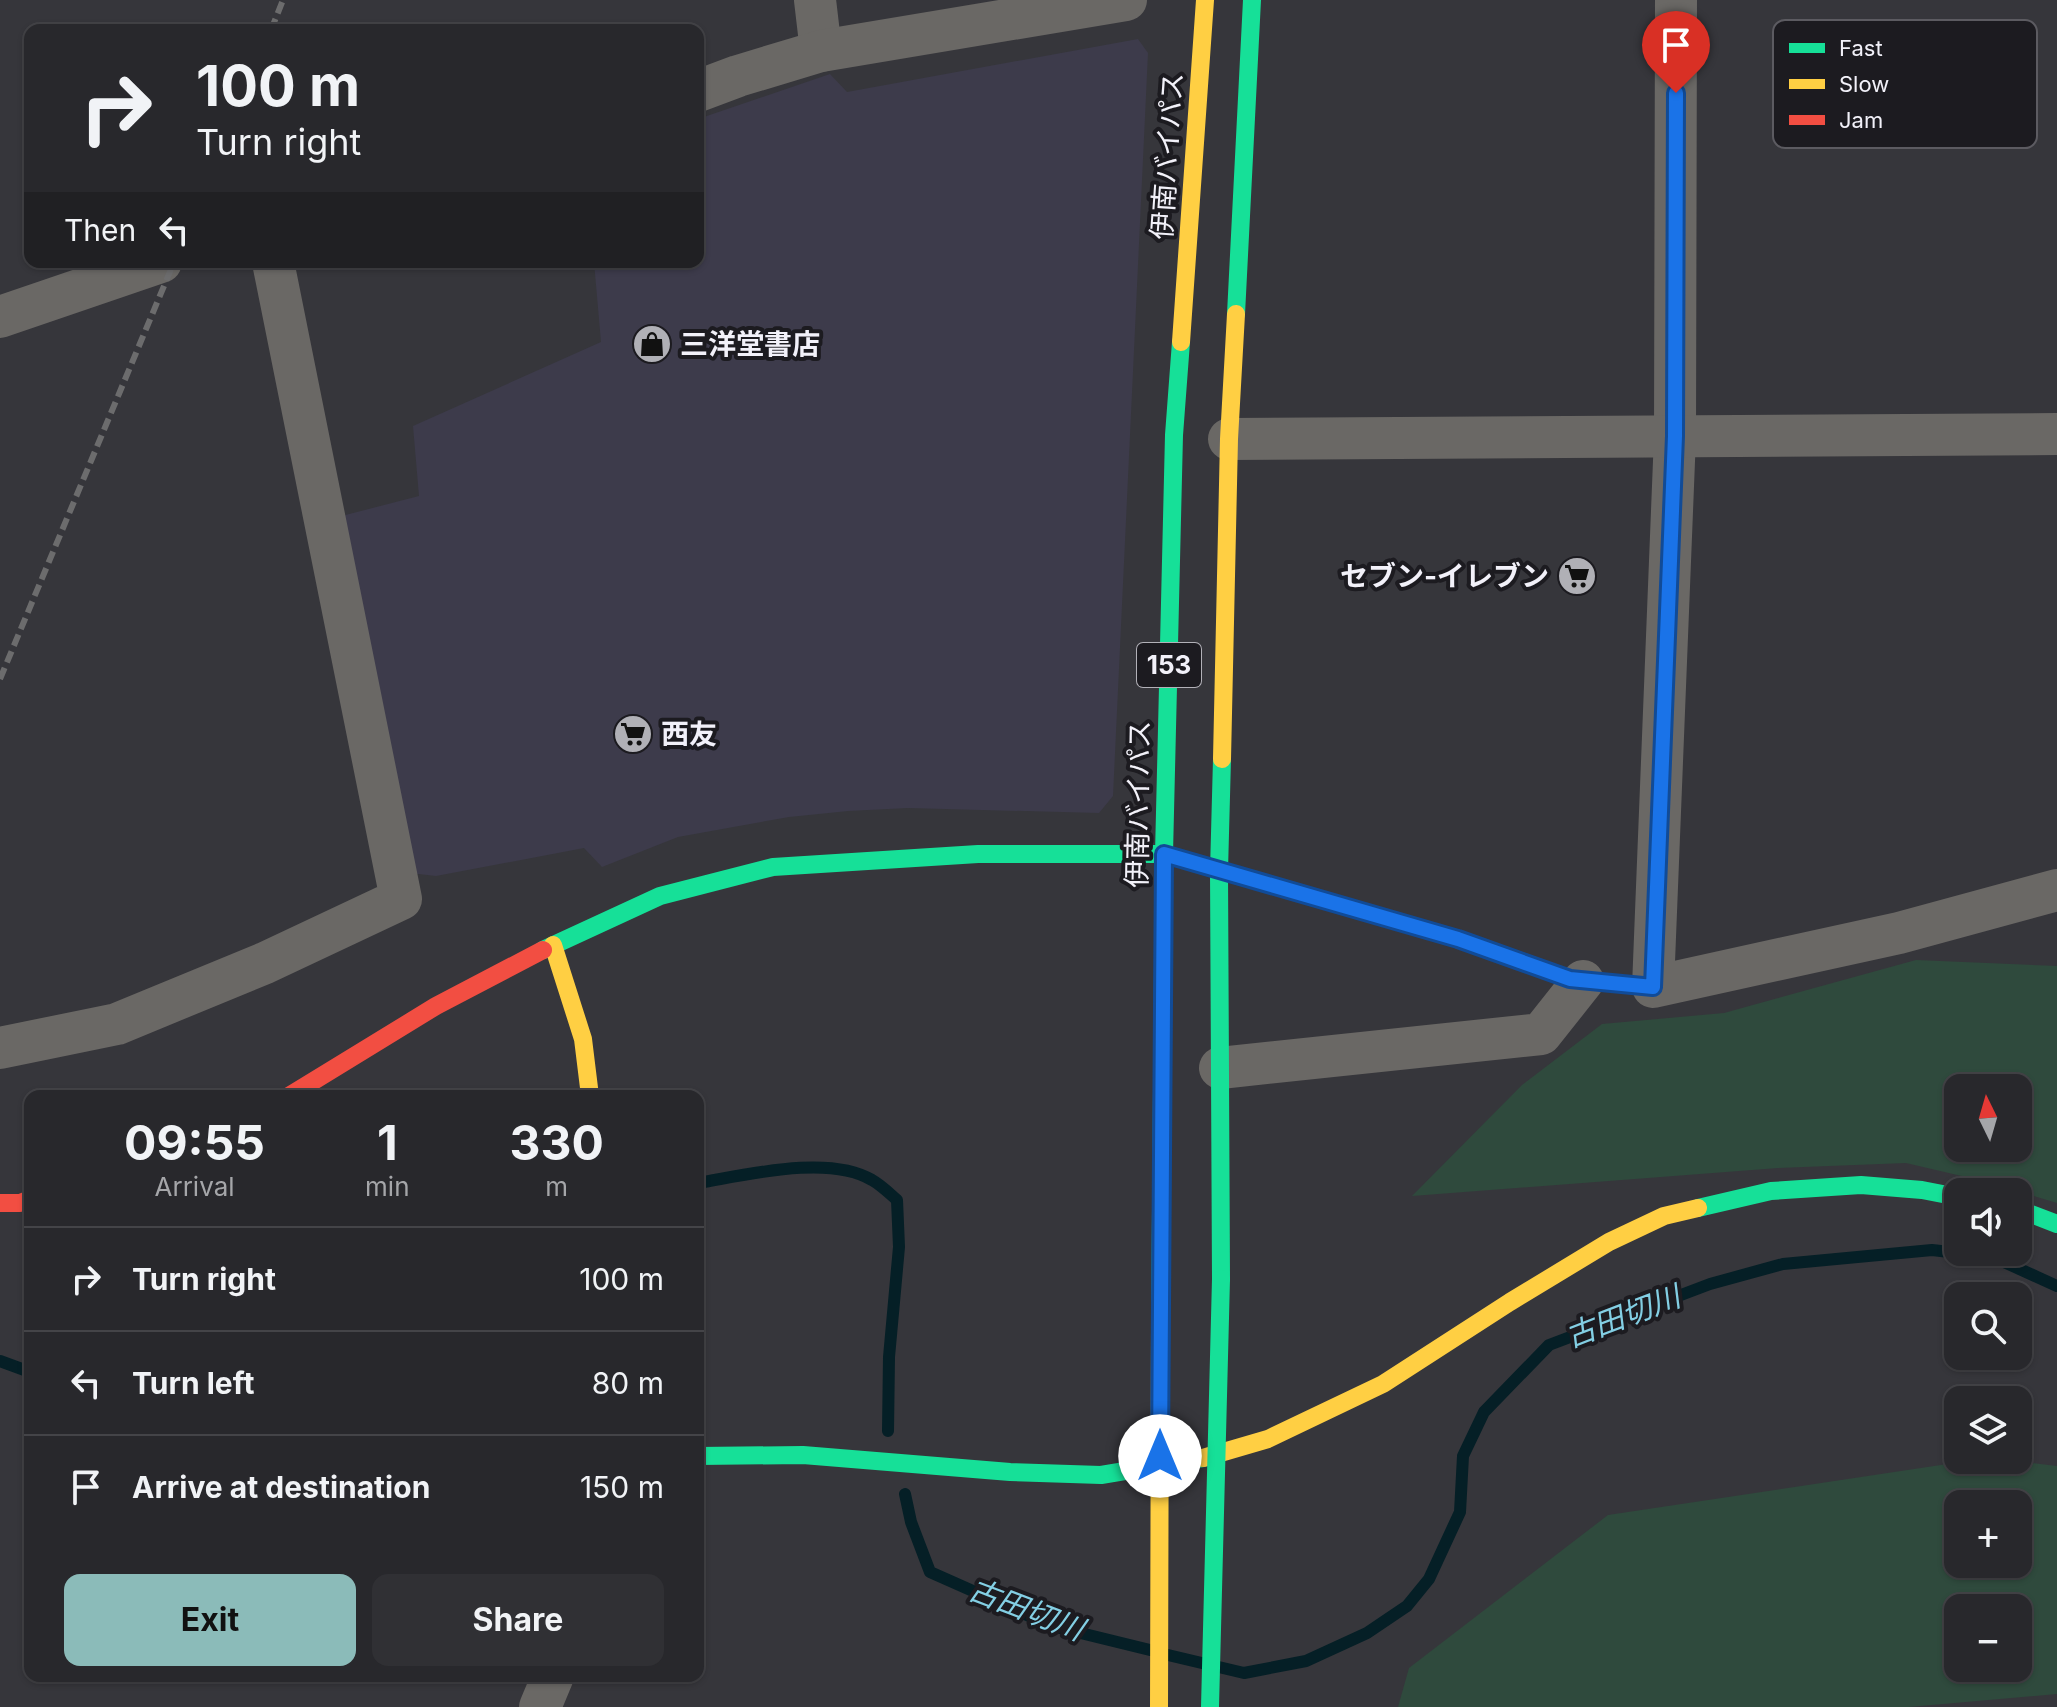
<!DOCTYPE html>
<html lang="en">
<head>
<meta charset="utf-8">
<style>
	body { margin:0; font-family:Inter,"Noto Sans JP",sans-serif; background:#303034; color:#f1f3f6; height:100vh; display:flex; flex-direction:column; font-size:30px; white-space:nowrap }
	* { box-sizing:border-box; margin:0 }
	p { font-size:26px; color:#a5a6a9 }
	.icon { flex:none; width:44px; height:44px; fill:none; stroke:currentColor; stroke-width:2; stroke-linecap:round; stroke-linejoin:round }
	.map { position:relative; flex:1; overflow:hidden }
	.drawer { position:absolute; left:24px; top:1090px; width:680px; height:592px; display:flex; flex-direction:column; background:#28282c; border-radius:16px; box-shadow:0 2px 6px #0004,0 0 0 2px #444448 }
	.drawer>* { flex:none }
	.hud { position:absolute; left:24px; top:24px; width:680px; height:244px; border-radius:16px; box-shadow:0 2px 6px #0004,0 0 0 2px #444448; background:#28282c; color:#f1f3f6; overflow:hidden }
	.needle { width:52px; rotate:355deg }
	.fabs { position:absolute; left:1944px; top:1074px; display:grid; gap:16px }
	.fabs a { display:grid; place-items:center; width:88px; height:88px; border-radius:16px; background:#28282c; box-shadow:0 2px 6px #0004,0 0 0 2px #444448; font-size:40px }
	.pin { position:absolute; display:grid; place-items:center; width:68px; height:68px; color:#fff; margin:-82px -34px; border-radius:50% 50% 50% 0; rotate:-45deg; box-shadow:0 0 8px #0007 }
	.pin .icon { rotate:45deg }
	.me { position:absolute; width:88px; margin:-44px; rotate:0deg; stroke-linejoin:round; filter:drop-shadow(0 0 6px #0008) }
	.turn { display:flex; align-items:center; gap:28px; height:168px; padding:0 40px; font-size:36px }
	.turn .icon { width:104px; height:104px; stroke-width:2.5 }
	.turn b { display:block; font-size:56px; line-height:68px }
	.then { display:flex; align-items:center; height:76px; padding:0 40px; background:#0003; gap:16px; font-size:30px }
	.eta { display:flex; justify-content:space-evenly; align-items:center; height:136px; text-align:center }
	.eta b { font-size:48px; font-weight:700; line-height:56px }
	.cta { display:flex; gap:16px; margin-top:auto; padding:16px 40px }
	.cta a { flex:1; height:92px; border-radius:16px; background:#8bbbb9; color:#111; font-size:32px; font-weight:700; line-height:92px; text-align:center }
	.cta a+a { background:#303034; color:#f1f3f6 }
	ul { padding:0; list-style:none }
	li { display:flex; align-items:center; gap:24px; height:104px; padding:0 40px; border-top:2px solid #444448 }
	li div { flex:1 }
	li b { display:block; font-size:30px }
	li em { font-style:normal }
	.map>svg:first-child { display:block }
	.built { fill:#3d3b4b }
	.green { fill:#2f4a3d; fill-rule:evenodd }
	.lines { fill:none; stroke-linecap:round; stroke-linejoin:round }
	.stream { stroke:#051f26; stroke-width:12 }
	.street { stroke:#6a6865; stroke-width:42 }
	.fast { stroke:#16e098; stroke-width:18 }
	.slow { stroke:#ffcf43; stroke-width:18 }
	.jam { stroke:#f24e42; stroke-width:18 }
	.rail { stroke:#6c6c6d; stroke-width:6; stroke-dasharray:12 6; stroke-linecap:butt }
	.fast-bridge { stroke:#16e098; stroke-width:18 }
	.slow-bridge { stroke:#ffcf43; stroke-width:18 }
	.route-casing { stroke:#114b97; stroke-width:20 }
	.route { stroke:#1a73e8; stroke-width:14 }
	.labels { text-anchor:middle; stroke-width:8; stroke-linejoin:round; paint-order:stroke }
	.shield { fill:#1c1b20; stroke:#b2b1b8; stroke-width:2 }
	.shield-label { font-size:26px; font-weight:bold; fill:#f2f1f9 }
	.street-label { font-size:28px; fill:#f2f1f9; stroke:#1c1b20 }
	.poi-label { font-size:28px; font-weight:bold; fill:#f2f1f9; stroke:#1c1b20; text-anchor:start }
	.water-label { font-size:30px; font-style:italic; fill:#83cfe4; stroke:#1c1b20 }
	.key { fill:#1c1b20; stroke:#5c5b61; stroke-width:2 }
	.key-label { font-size:22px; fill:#f2f1f9 }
</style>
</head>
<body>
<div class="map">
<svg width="2057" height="1707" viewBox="0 0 2057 1707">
	<rect width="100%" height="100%" fill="#36363b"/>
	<polygon class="built" points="1138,39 1148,53 1113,796 1099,813 908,808 848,811 789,817 678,837 602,867 584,848 436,876 410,873 330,519 419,496 413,426 601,342 594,262 698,262 698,119 830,74 847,92"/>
	<g class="green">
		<path d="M1916 960 2057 966V1203L1983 1181 1906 1163 1778 1168 1412 1196 1522 1085 1602 1024 1724 1013ZM1958 1088H2018V1148H1958Z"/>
		<path d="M1974 1460H2005L2057 1466V1694L1909 1707H1398L1409 1668 1608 1515ZM1958 1504H2018V1564H1958ZM1958 1608H2018V1668H1958Z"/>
	</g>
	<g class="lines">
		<g class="stream">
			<path d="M698 1183C746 1175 829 1154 872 1180 881 1185 889 1193 897 1200L899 1247 889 1357 888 1431"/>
			<polyline points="0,1361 30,1372"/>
			<polyline points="905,1494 911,1522 930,1572 1052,1626 1150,1650"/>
			<polyline points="1168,1655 1244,1673 1306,1661 1367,1633 1407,1606 1429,1579 1460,1512 1463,1456 1484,1412 1549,1345 1710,1284 1783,1264 1932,1250 1993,1257 2057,1286"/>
		</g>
		<g class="street">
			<polyline points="815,0 821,51"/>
			<polyline points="1676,0 1675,436 1653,987 1899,933 2057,890"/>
			<polyline points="698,91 738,76 821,51 1126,0"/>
			<polyline points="0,317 161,262"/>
			<polyline points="1229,439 2057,434"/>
			<polyline points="0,1048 117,1024 265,963 401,899 273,262"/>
			<polyline points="1220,1068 1541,1034 1583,981"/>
			<polyline points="540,1707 553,1676"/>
		</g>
		<g class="fast">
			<polyline points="1236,314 1252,0"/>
			<polyline points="543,950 660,896 773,867 978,854 1164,854 1458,939 1526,963"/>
			<polyline points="1698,1208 1771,1191 1861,1185 1922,1190 1958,1197"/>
			<polyline points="2018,1209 2057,1224"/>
			<polyline points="1221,1279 1219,871 1222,759"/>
			<polyline points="1160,1330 1164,854 1174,435 1181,342"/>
			<polyline points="698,1456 803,1455 1010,1472 1101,1475 1203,1458"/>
		</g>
		<g class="slow">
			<polyline points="1181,342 1205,0"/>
			<polyline points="1222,759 1229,439 1236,314"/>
			<polyline points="553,945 583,1039 590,1096"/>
			<polyline points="1203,1458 1268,1439 1383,1384 1510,1302 1609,1242 1664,1216 1698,1208"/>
		</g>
		<g class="jam">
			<polyline points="1526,963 1570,979 1653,987"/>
			<polyline points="289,1096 436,1006 543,950"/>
			<polyline points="0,1203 20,1203 30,1199"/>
		</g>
		<g class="rail">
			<polyline points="271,30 283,0"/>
			<polyline points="0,679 174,262"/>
		</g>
		<polyline class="fast-bridge" points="1210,1707 1221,1279"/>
		<polyline class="slow-bridge" points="1159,1707 1160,1330"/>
	</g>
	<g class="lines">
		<g class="route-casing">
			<polyline id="route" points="1160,1456 1164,854 1458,939 1570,979 1653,987 1675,436 1676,93"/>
		</g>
		<use href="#route" class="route"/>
	</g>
	<defs>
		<g id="shop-disc" transform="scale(2)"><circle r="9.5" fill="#b0b0b6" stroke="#1c1b20"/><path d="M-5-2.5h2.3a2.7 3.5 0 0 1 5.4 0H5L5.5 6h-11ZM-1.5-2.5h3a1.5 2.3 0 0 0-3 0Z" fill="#111"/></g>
		<g id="supermarket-disc" transform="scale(2)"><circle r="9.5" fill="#b0b0b6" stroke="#1c1b20"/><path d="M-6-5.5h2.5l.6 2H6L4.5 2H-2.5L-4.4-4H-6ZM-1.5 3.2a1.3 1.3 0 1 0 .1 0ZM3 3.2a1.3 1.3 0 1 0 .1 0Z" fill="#111"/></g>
	</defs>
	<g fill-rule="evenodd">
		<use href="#shop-disc" x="652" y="344"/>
		<use href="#supermarket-disc" x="1577" y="576"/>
		<use href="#supermarket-disc" x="633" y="734"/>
	</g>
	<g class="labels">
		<rect class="shield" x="1137" y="643" width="64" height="44" rx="6"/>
		<g class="shield-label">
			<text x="1169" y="674">153</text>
		</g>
		<g class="street-label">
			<text transform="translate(1167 156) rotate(-86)" y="10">伊南バイパス</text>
			<text transform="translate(1138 804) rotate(-89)" y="10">伊南バイパス</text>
		</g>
		<g class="poi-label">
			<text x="680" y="354">三洋堂書店</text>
			<text x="1549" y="586" text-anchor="end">セブン-イレブン</text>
			<text x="661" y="744">西友</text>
		</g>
		<g class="water-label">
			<text transform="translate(1623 1317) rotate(-21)" y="10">古田切川</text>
			<text transform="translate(1026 1610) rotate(21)" y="10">古田切川</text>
		</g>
	</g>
	<rect x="1773" y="20" width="264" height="128" rx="12" class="key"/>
	<rect x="1789" y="43" width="36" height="10" fill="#16e098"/>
	<rect x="1789" y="79" width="36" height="10" fill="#ffcf43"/>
	<rect x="1789" y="115" width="36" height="10" fill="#f24e42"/>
	<g class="key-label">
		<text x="1839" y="56">Fast</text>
		<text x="1839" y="92">Slow</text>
		<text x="1839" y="128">Jam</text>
	</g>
</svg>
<div class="fabs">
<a><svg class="needle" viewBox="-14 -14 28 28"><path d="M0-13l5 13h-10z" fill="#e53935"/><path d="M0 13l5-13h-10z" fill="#a5a6a9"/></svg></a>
<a><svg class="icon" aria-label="sound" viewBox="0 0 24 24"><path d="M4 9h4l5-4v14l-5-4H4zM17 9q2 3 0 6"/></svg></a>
<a><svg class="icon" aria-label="search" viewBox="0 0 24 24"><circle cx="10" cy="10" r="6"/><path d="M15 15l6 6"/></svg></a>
<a><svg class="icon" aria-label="layers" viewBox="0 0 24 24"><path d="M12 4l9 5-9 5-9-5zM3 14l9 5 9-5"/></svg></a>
<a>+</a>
<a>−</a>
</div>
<div class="pin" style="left:1676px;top:93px;background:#d93025"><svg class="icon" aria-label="arrive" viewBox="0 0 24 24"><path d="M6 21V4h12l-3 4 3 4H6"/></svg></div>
<svg class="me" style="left:1160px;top:1456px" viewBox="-20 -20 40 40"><circle r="19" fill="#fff"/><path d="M0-13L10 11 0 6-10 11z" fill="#1a73e8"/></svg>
<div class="hud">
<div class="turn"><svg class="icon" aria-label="right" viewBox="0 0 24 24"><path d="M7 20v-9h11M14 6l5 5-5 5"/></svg><div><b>100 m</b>Turn right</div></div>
<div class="then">Then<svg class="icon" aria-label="left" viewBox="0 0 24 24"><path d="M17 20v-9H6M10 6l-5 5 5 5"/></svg></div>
</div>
<section class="drawer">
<div class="eta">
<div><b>09:55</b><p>Arrival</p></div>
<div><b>1</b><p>min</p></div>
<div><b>330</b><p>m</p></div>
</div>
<ul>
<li><svg class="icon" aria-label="right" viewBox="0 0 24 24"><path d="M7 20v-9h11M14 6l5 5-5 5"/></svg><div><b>Turn right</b></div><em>100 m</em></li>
<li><svg class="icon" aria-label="left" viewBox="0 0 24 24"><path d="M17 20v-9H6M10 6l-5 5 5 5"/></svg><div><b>Turn left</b></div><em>80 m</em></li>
<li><svg class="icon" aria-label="arrive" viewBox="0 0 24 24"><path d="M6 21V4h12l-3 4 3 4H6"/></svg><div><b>Arrive at destination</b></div><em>150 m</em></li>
</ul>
<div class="cta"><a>Exit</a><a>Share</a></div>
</section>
</div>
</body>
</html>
